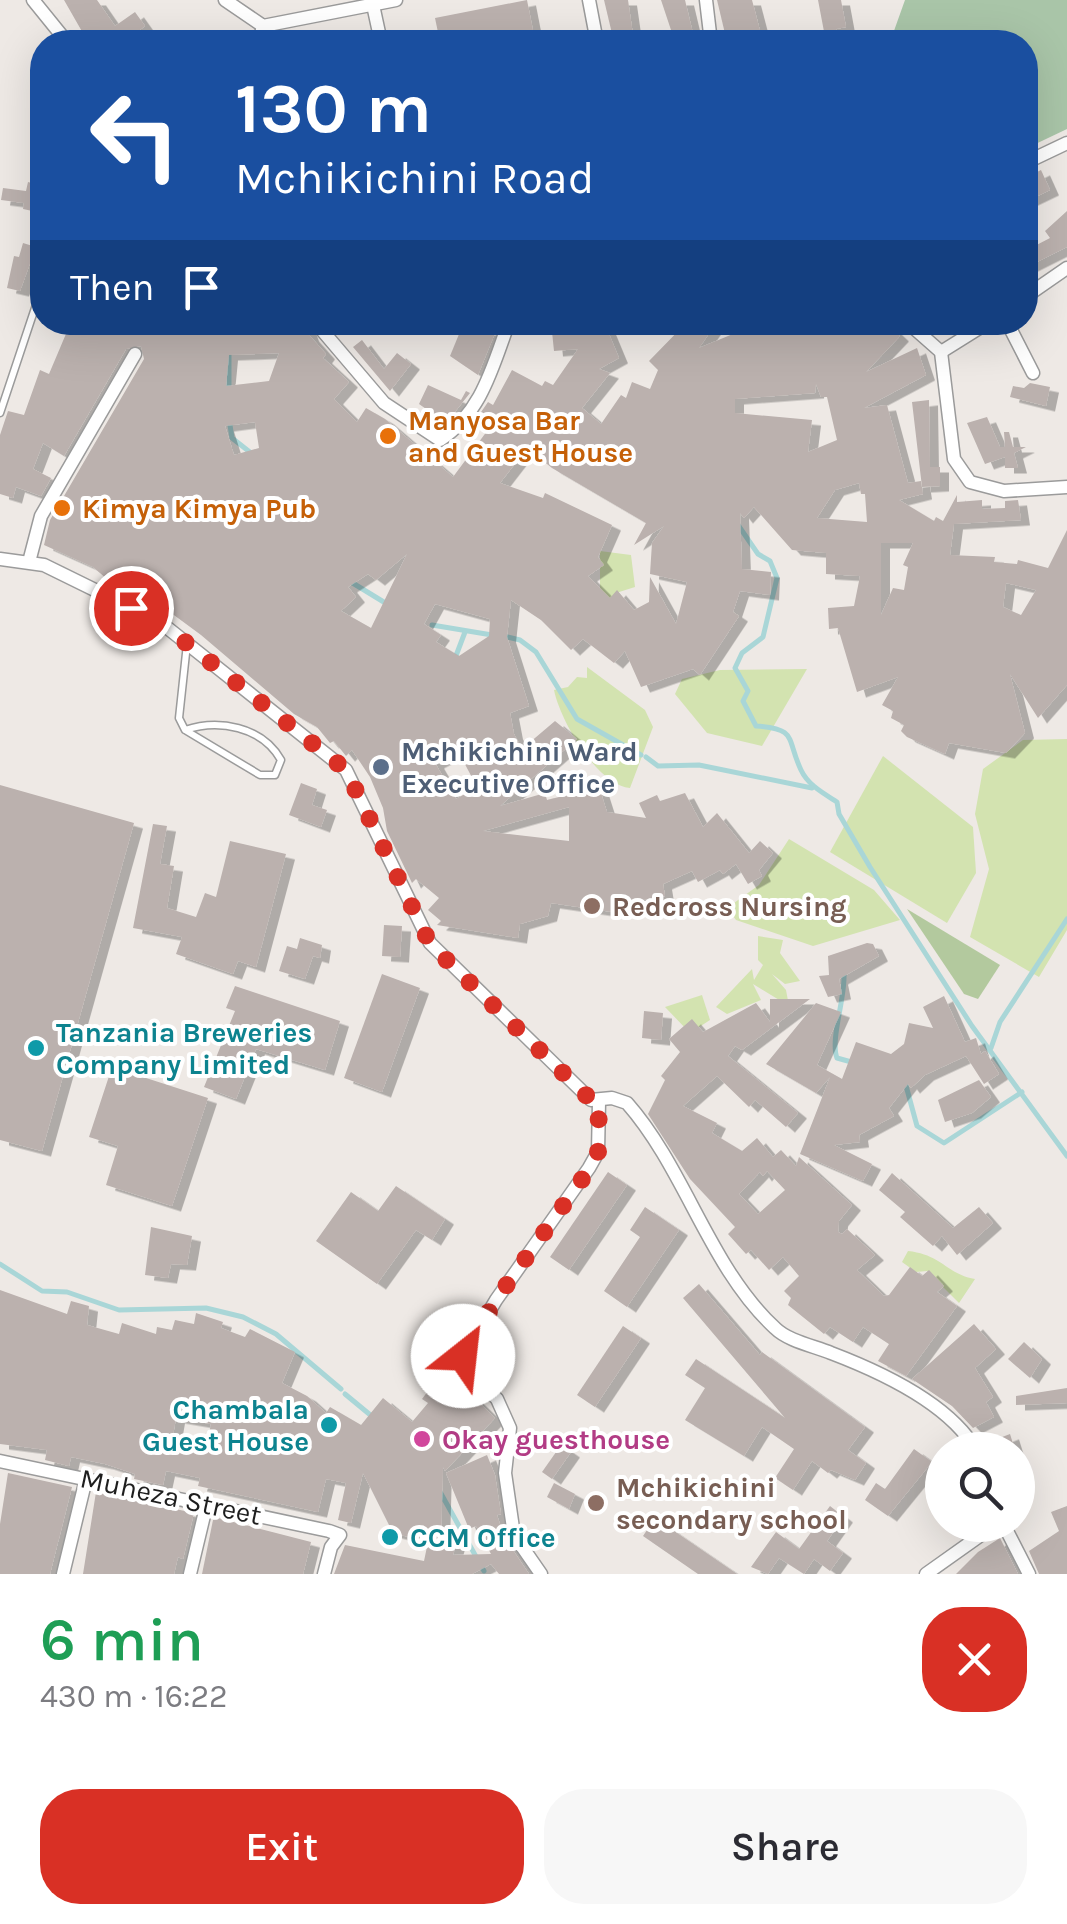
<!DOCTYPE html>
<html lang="en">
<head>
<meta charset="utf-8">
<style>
	body { margin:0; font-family:Karla,sans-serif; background:#f7f7f7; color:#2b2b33; height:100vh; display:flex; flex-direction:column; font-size:38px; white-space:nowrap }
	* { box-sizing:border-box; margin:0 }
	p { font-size:32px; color:#7c7c81 }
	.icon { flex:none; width:55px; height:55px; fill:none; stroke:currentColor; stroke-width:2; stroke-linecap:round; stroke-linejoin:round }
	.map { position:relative; height:1574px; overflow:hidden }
	.drawer { display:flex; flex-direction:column; background:#fff; flex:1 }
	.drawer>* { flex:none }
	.banner { position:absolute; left:30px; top:30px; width:1008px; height:305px; border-radius:40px; box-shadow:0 10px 40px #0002; background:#1a4fa0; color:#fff; overflow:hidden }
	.controls { position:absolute; left:925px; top:1432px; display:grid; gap:20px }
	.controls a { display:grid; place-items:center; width:110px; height:110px; border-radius:50%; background:#fff; box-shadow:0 10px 40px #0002; font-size:50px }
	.pin { position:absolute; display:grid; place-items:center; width:85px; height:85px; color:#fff; margin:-42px; border:5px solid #fff; border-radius:50%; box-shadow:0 2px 10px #0007 }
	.me { position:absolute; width:110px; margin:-55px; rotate:29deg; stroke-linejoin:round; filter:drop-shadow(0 0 8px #0008) }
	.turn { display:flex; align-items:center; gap:35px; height:210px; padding:0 40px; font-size:45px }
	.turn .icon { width:130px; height:130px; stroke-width:2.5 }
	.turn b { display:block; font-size:70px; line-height:85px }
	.then { display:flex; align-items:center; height:95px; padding:0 40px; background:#0003; gap:20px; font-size:38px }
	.round { display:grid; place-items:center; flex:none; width:105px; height:105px; border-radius:40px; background:#f7f7f7 }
	.summary { display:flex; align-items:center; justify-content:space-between; height:170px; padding:0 40px }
	h1 { font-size:60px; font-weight:600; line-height:75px; color:#1e9e55 }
	.button { display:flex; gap:20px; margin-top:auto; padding:20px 40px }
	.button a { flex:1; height:115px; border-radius:40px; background:#d93025; color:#fff; font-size:40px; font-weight:600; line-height:115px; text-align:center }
	.button a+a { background:#f7f7f7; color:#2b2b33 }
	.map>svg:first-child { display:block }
	.grass { fill:#d3e3b0 }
	.forest { fill:#b3c99e }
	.cemetery { fill:#a9c5a8 }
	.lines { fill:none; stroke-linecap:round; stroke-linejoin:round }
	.stream { stroke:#a9d6d7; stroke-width:5 }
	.building { fill:#bbb1ae; fill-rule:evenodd; filter:url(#shadow) }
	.lane-casing { stroke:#9b9b9b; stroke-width:9 }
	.street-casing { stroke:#9b9b9b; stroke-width:15 }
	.lane { stroke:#fff; stroke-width:6 }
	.street { stroke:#fff; stroke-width:12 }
	.route { stroke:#d93025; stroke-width:18; stroke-dasharray:0 32.4 }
	.food-dot { fill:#e8710a; stroke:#fff; stroke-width:4 }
	.service-dot { fill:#5c6f8a; stroke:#fff; stroke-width:4 }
	.education-dot { fill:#8d6e63; stroke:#fff; stroke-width:4 }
	.culture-dot { fill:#0f9aa8; stroke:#fff; stroke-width:4 }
	.hotel-dot { fill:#d1479c; stroke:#fff; stroke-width:4 }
	.labels { text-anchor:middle; stroke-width:8; stroke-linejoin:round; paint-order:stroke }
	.food-label { font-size:28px; font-weight:bold; fill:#c56008; stroke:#fff; text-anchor:start }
	.service-label { font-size:28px; font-weight:bold; fill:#4e5e75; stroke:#fff; text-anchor:start }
	.education-label { font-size:28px; font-weight:bold; fill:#785e54; stroke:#fff; text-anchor:start }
	.culture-label { font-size:28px; font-weight:bold; fill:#0d838f; stroke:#fff; text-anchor:start }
	.hotel-label { font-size:28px; font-weight:bold; fill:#b23c85; stroke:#fff; text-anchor:start }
	.street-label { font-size:28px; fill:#1e1e1e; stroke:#fff }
</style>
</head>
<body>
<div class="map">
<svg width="1067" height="1574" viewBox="0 0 1067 1574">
	<defs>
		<filter id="shadow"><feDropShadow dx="9" dy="5.5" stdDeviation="0" flood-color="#0004"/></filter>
	</defs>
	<rect width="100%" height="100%" fill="#eee9e5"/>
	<g class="grass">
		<polygon points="600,551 631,555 635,587 616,593 600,611"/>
		<path d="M587 667 645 710 653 727 630 788C597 785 560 720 554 690L568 687 577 677 587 678Z"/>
		<polygon points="807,669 762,746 707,733 675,694 682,679 720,670"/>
		<polygon points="1067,739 1067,930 1039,977 970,937 989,869 975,814 983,769 1023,740"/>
		<polygon points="883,756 973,827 976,873 947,923 830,852"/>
		<polygon points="789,839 874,890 900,920 813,946 736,920 727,908 759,885"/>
		<polygon points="758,936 783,940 780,953 800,981 785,984 772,974 786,990 789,1006 753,984 761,1000 727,1014 716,1007 752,969 754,980 763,965 758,960"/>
		<polygon points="702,995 710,1020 690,1033 665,1007"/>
		<path d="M908 1251C943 1255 946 1274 975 1279L959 1303 927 1271 916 1272 902 1262Z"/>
	</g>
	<polygon class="forest" points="907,909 1000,965 978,999 964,994"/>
	<polygon class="cemetery" points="905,0 1067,0 1067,129 1025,149 1025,42 890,42"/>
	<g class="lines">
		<g class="stream">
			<polyline points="229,388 229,354"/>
			<polyline points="229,419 232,438 251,453"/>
			<path d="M736 522 758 554 770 561 777 578 763 637 742 653 735 668 748 691 743 701 756 726C798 729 786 738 801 770 808 785 823 793 837 802L839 814 870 867 972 1026 1067 1156"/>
			<polyline points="351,582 387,604"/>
			<polyline points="432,625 492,635"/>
			<polyline points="503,636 520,640 536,652 577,719 641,755"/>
			<polyline points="454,661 465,632"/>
			<polyline points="646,757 658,766 699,765 812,788"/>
			<path d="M844 975C845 999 830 1040 837 1058L855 1063"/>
			<polyline points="991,1048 1000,1022 1067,919"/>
			<polyline points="905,1082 917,1126 944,1143 1022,1092"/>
			<polyline points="0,1264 42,1291 67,1292 119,1310 206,1308 243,1317 276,1334 341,1389"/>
			<polyline points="345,1394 374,1418"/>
			<polyline points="439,1490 484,1571"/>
		</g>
	</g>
	<g class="building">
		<polygon points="64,0 97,0 115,26 135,12 145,26 124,42 88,42"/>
		<polygon points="527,0 534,36 502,42 440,42 435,18"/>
		<polygon points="604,0 628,0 634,42 614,42"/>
		<polygon points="661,0 685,0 695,42 675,42"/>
		<polygon points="717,0 752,0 763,42 727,42"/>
		<polygon points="818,0 841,0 846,27 836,29 838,42 826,42"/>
		<polygon points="1041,170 1050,190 1025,202 1025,178"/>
		<polygon points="28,182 42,186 42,213 23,209 24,203 1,200 3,188 26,191"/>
		<polygon points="1067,211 1067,247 1025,268 1025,251 1050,238 1045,231"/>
		<polygon points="23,243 36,247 20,291 7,288 14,256 19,257"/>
		<path d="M71 322H305L310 336 326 354 323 358 349 382 334 399 357 422 366 408 385 419 453 477 490 427 479 415 488 402 493 405 512 370 542 386 545 381 553 385 578 349 554 351 551 322H604L619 358 599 369 610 373 582 408 601 424 621 395 626 398 632 382 650 389 658 370 649 361 687 322H717L699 348 745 329 746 322H814L816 329 828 322H885L900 336 866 372 917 348 926 375 864 408 887 405 908 483 921 481 923 494 899 500 934 521 936 517 943 521 957 495V502L982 500V509L1005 508V501L1018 500 1021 520 954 524 950 555 995 557 994 562 1017 564 1018 560 1048 568 1067 530V685L1038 718 1010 674 1025 733 1006 753 949 743 945 754 907 737 901 731 904 725 891 718 893 711 882 705 898 677 857 692 838 628 829 629 828 608 854 606 860 576 826 574V553L792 550 754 507 744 518 740 513 742 569 771 572 770 595 740 591 733 612 739 616 700 675 693 669 641 687 625 651 614 663 583 639 571 650 541 620 511 600 507 637 529 706 510 713 514 734 522 749 555 721 577 739 500 806 545 793 547 800 599 787 607 812 646 818 639 803 657 795 660 801 685 793 703 827 717 813 749 853 760 841 773 853 759 870 762 876 748 884 736 864 723 874 720 870 698 882 692 871 663 884 665 896 621 904 619 913 551 903 548 916 520 924 518 938 437 925 441 921 428 910 439 898 416 879 412 883 387 831 383 808 370 777 352 750 346 756 334 741 330 743 317 727 294 714 201 635 121 576 115 583 108 580 93 567 44 545 50 520 144 359 141 346 126 349 64 456 43 443 33 469 51 478 41 496 16 487 13 498 0 494V435L8 411 24 415 40 370 49 374ZM279 353 269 381 226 386 229 355ZM816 384 821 397H827L837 440 808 452 812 420 735 413V399L815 393ZM255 422 259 448 234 455 225 426ZM527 448 552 468 646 523 634 545 664 526 652 543 650 574 687 582 676 624 650 577 649 602 634 610 617 590 610 598 588 576 604 565 598 557 612 525 545 493 543 498 500 483ZM859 483 861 494H865L867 522 817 518 835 490ZM881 543H913L903 565 908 567 904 590 893 588 881 615ZM407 554 371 628 341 611 356 597 348 587 368 574 376 580ZM1006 583 1036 590 1021 615 1003 607ZM435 604 490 619 489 636 459 656 436 642 441 635 424 624ZM458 751 477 787 456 799 435 763ZM569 807V841L483 831Z"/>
		<polygon points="464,322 495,333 478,375 450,356"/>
		<polygon points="362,340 384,369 397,353 411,364 390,391 353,347"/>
		<polygon points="1030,383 1050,387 1046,406 1010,397 1013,386 1024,388"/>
		<polygon points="428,385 461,400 466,391 470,393 446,423 419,404"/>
		<polygon points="929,400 930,467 940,467 940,486 922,487 912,402"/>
		<polygon points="987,417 1000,447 1005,447 1004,432 1009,432 1013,447 1026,447 1014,453 1018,468 1005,468 1005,457 985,464 967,423"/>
		<polygon points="301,783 317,789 312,805 327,810 321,827 289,815"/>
		<polygon points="0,785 134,823 42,1151 0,1140"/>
		<polygon points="153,824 167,826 160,864 174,866 167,908 196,917 205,893 216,897 230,841 286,854 256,967 238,961 233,974 176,954 182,937 133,928"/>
		<polygon points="384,925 402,926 400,957 382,956"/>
		<polygon points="300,938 322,945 320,958 313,956 305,979 279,971 287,946 297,949"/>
		<polygon points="867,943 873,944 879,956 839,979 842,994 828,997 819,976 829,975 828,956"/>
		<polygon points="382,974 420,988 382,1092 344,1078"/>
		<polygon points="235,986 340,1021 325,1070 256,1049 236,1099 204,1087 235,1011 226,1008"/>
		<polygon points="944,996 965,1042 976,1038 981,1054 985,1051 999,1074 984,1084 966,1056 925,1075 911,1088 908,1084 889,1108 894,1116 859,1135 860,1142 834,1145 872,1164 863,1181 800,1154 830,1077 816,1093 766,1064 816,1003 841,1012 817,1065 842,1079 856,1042 891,1054 904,1044 909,1023 933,1028 923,1007"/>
		<path d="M770 999H810L742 1050 735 1046 728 1056 798 1113 786 1127 755 1100 749 1107 717 1076 683 1106 717 1123 712 1133 742 1151 757 1138 773 1157 781 1150 796 1166 799 1157 852 1205 839 1221 838 1232 842 1234 847 1229 875 1255 857 1270 884 1296 889 1295 910 1267 922 1276 929 1270 944 1286 937 1292 957 1306 906 1376 878 1361 889 1344 863 1327 853 1342 830 1327 824 1334 788 1305 791 1298 784 1291 799 1276 783 1257 769 1270 751 1250 746 1254 728 1234 735 1227 690 1179 648 1114 665 1080 661 1076 680 1052 669 1039 692 1019 703 1032 756 1003 770 1022ZM767 1171 785 1190 758 1214 739 1194 760 1172 763 1176Z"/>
		<polygon points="644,1011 663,1013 661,1040 642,1038"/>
		<polygon points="112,1067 208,1098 172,1206 106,1185 118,1146 89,1137"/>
		<polygon points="979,1080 991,1097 972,1113 945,1122 938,1100"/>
		<polygon points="608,1172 627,1185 569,1270 550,1257"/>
		<polygon points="892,1173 953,1228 979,1207 993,1223 957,1255 942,1236 933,1246 900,1217 905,1212 879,1190"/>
		<polygon points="396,1186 445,1219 432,1240 416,1230 377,1284 316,1241 351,1192 378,1211"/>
		<polygon points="645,1207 679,1230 627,1307 604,1291 640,1237 630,1230"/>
		<polygon points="151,1227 192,1236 187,1265 171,1264 168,1278 145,1275"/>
		<polygon points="699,1284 760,1355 762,1352 865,1427 848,1450 866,1463 855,1480 831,1470 828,1473 812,1461 793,1490 775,1478 794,1449 762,1427 744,1456 685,1420 705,1388 685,1375 696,1359 785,1418 683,1298"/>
		<path d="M0 1290 67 1314 71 1301 89 1306 87 1325 119 1334 122 1323 156 1334 157 1327 172 1330 175 1320 194 1324 196 1313 223 1322 221 1328 245 1337 250 1329 295 1352 282 1383 307 1396 326 1413 330 1407 361 1425 383 1398 412 1422 428 1403 422 1399 434 1383 462 1404 471 1395 495 1418 445 1471 443 1467 441 1536 456 1544 453 1555 491 1554 476 1526 469 1529 446 1473 487 1455 495 1475 501 1514 497 1515 504 1537 529 1574H499L491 1564 472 1574H334L345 1545 424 1561 428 1542 393 1533 363 1473 351 1523 338 1520 346 1483 326 1479 318 1512 198 1486 200 1478 166 1471 163 1485 134 1479 135 1474 105 1464 71 1457 69 1466 45 1460 47 1450 0 1444ZM176 1418 211 1424 206 1448 172 1441Z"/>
		<polygon points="974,1324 996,1349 975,1368 993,1397 986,1402 994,1417 973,1428 952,1406 912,1379"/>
		<polygon points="623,1326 641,1338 595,1407 577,1395"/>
		<polygon points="1024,1342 1042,1359 1030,1378 1008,1359"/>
		<polygon points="1067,1388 1067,1403 1016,1405 1016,1396"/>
		<polygon points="1010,1434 1015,1450 986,1450 984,1444"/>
		<polygon points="561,1445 571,1452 552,1479 542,1472"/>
		<polygon points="914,1449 932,1462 888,1516 865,1500 876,1483 885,1489"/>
		<polygon points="8,1473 72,1487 50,1574 0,1574 0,1524"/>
		<polygon points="554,1483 575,1494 569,1509 547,1497"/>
		<polygon points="96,1492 194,1513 183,1559 178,1557 174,1574 83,1574"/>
		<polygon points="830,1506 844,1517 827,1541 843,1553 830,1571 814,1559 804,1574 779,1558 768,1574 751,1567 776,1532 799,1549"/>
		<polygon points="1067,1506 1067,1574 1039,1574 1029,1551 1059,1531 1051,1512"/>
		<polygon points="218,1518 311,1542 303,1574 202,1574 213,1520"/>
		<polygon points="655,1518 737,1574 698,1574 643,1536"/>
		<polygon points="1000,1538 1018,1574 956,1574 978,1552"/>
	</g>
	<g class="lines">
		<g class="lane-casing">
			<g id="lane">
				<polyline points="0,413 42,287"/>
				<path d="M185 730C218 719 262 726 281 760L275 775H260L185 730 179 718 187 644"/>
			</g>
		</g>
		<g class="street-casing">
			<g id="street">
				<polyline points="33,0 67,42"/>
				<polyline points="225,0 263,26 396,0"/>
				<polyline points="589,0 597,42"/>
				<polyline points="706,0 711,42"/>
				<polyline points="373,5 381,42"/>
				<polyline points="259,42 263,26"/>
				<polyline points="1025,163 1067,143"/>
				<polyline points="1025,297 1067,268"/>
				<path d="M315 322 384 403 440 440C482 412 492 368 509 322"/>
				<polyline points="907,322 941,352 954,459 970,482 1004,491 1067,487"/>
				<polyline points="1007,322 1033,373"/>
				<polyline points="941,352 989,322"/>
				<path d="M0 559 44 565 160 622 346 770 430 943 591 1100 612 1098 627 1103C686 1170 709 1267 775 1328 788 1341 814 1346 831 1353 881 1372 949 1403 976 1450"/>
				<polyline points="29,562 41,516 135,354"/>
				<polyline points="0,1461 329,1531 340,1535 331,1547 324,1574"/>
				<polyline points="1004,1525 1029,1574"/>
				<polyline points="63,1574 86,1479"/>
				<polyline points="190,1574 207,1503"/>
				<polyline points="541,1574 514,1535 505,1473 510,1428 497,1399 464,1366 463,1356 496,1300 589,1168 598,1152 599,1102"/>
				<polyline points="926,1574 995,1525"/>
			</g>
		</g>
		<use href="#lane" class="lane"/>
		<use href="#street" class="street"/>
	</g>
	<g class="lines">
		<polyline class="route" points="131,608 160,622 346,770 430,944 591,1100 599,1102 598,1152 590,1168 496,1300 463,1356"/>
	</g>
	<g class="food-dot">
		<circle cx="388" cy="436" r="10"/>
		<circle cx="62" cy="508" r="10"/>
	</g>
	<circle class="service-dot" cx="381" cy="767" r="10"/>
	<g class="education-dot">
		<circle cx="592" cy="906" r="10"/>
		<circle cx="596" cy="1503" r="10"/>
	</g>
	<g class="culture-dot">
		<circle cx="36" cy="1048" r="10"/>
		<circle cx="329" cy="1425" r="10"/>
		<circle cx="390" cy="1537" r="10"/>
	</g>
	<circle class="hotel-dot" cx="422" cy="1439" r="10"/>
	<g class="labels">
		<g class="food-label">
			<text x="408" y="430">Manyosa Bar<tspan x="408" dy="32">and Guest House</tspan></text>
			<text x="82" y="518">Kimya Kimya Pub</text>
		</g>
		<g class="service-label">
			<text x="401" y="761">Mchikichini Ward<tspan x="401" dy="32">Executive Office</tspan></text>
		</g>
		<g class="education-label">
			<text x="612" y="916">Redcross Nursing</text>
			<text x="616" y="1497">Mchikichini<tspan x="616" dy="32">secondary school</tspan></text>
		</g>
		<g class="culture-label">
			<text x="56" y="1042">Tanzania Breweries<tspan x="56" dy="32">Company Limited</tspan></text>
			<text x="309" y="1419" text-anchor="end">Chambala<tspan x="309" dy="32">Guest House</tspan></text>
			<text x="410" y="1547">CCM Office</text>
		</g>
		<g class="hotel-label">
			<text x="442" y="1449">Okay guesthouse</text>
		</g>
		<g class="street-label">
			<text transform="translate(171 1496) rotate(12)" y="10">Muheza Street</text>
		</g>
	</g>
</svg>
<div class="controls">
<a><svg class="icon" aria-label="search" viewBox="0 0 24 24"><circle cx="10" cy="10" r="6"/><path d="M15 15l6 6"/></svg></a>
</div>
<div class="pin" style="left:131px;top:608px;background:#d93025"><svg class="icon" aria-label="arrive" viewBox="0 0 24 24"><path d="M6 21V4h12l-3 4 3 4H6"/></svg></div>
<svg class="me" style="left:463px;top:1356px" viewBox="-20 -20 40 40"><circle r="19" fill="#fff"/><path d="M0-13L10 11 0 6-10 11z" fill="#d93025"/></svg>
<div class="banner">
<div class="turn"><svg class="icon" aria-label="left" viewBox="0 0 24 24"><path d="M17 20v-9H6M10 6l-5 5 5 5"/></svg><div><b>130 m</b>Mchikichini Road</div></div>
<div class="then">Then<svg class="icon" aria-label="arrive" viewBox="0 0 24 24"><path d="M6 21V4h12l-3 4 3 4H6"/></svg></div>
</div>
</div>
<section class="drawer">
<div class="summary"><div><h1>6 min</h1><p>430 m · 16:22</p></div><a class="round" style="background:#d93025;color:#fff"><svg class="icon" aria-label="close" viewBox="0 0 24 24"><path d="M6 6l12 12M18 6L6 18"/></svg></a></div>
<div class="button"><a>Exit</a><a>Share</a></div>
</section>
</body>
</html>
